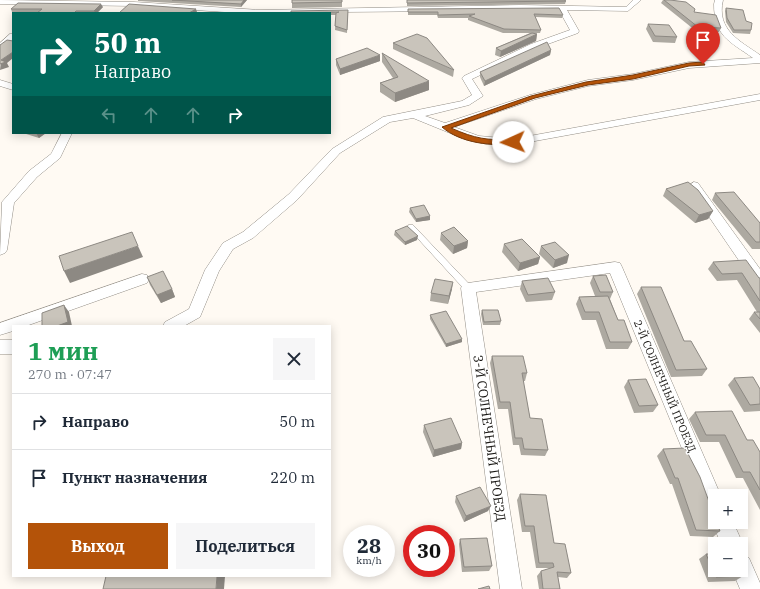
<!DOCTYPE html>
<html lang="ru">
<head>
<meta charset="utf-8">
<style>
	body { margin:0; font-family:"IBM Plex Serif",serif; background:#f6f6f7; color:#1f2937; height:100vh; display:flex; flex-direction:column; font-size:15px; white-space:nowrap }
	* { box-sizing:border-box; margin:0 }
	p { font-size:13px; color:#747a83 }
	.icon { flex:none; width:22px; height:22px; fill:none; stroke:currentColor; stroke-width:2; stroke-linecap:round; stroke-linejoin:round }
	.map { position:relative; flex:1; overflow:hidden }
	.details { position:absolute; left:12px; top:325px; width:319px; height:252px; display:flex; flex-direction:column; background:#fff; border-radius:0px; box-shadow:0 2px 10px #0003 }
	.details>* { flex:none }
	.guide { position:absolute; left:12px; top:12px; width:319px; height:122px; border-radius:0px; box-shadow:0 2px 10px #0003; background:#00695c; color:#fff; overflow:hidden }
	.controls { position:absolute; left:708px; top:489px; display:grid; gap:8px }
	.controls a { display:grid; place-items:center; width:40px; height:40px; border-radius:0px; background:#fff; box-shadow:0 2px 10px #0003; font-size:20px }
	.speed { position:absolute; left:343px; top:525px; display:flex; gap:8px; font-size:20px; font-weight:700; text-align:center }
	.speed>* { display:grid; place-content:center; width:52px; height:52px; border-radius:50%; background:#fff; box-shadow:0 2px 10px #0003; line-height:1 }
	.speed small { font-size:10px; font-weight:400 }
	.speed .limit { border:6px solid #d22; background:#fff; color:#111 }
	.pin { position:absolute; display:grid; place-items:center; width:34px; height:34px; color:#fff; margin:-41px -17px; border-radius:50% 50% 50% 0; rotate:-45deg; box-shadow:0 0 4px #0007 }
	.pin .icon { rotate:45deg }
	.me { position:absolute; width:44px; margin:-22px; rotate:268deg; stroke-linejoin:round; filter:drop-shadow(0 0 3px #0008) }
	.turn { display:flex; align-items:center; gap:14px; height:84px; padding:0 16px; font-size:18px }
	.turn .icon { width:52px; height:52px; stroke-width:2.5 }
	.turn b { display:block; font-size:28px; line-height:34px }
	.lanes { display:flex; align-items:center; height:38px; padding:0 16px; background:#0003; justify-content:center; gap:20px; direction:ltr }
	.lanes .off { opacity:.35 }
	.round { display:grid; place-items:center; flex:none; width:42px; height:42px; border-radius:0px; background:#f6f6f7 }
	.head { display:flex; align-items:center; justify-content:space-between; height:68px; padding:0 16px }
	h1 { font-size:24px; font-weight:800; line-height:30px; color:#1e9e55 }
	.cta { display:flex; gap:8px; margin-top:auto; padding:8px 16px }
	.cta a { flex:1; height:46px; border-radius:0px; background:#b45309; color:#fff; font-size:16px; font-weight:800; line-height:46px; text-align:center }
	.cta a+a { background:#f6f6f7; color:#1f2937 }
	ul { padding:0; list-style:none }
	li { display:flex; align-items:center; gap:12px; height:56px; padding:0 16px; border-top:1px solid #e0e1e3 }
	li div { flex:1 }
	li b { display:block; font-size:15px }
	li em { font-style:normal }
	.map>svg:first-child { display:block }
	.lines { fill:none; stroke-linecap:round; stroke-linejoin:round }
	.service-casing { stroke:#938e86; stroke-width:1 }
	.minor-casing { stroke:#938e86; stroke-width:1 }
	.service { fill:#fff; fill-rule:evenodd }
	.minor { fill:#fff; fill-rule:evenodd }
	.wall { fill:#ada9a1 }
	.shaded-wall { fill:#8d8983 }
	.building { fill:#c9c4bb; stroke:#8d8983 }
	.route { fill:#b45309; stroke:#753606 }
	.labels { text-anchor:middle; stroke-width:3; stroke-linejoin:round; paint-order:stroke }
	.street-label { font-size:11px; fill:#181613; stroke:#fff }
	.near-street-label { font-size:13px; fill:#181613; stroke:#fff }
</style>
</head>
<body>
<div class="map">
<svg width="760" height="589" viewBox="0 0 760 589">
	<rect width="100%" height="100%" fill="#fffaf3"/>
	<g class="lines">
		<g class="service-casing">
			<polygon id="service" points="409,225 413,225 471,286 472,288 471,290 465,290 409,229 407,227"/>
		</g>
		<g class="minor-casing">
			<g id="minor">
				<path d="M0 0 134 2 260 10 520 5 626 7 633 0H641L628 11 567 10 579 31 578 33 537 48 472 79 483 96 469 105 425 116 445 123 530 95 588 80 633 74 689 62 753 58C729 41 714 36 714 4L715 0H723C716 30 740 41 760 55V63L689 68 633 80 588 86 536 99 454 127 479 136 513 139 760 94V100L513 145 486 144 467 140 413 118 390 122 340 153 297 200 253 238 233 249 219 271 200 317 184 326H163L165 322 189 309 205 270 223 243 243 232 289 194 332 149 383 117 462 101 472 95 462 78 464 76 531 44 570 30 559 10 240 13 134 6 0 4Z"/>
				<polygon points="10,34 13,34 13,40 0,50 0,43"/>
				<polygon points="0,80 13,84 13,90 0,86"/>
				<polygon points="62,133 72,133 60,158 37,177 14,203 7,250 5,253 0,255 2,202 29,171 51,154"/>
				<polygon points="694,182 698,183 760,269 760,285 755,284 688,186"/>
				<polygon points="615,262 620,263 622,267 721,496 715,496 715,522 733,522 743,544 741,548 741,544 721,544 712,522 714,515 708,512 610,273 476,292 522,589 500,589 461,288 463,284 468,283"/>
				<polygon points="142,274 147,275 149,279 147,283 26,326 13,326 13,331 0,335 0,323"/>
				<rect x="0" y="340" width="13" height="14"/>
				<polygon points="741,555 749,558 760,583 760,589 740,589 732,570 741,570"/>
			</g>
		</g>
		<use href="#service" class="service"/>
		<use href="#minor" class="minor"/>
	</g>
	<g class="wall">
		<polygon points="138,0 247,0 241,7 138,1"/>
		<polygon points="292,0 342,0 342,7 292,8"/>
		<polygon points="407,0 566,1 565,4 407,6"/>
		<polygon points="663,0 670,0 694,12 721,28 719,32 696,31 661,3"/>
		<polygon points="103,7 97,13 37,13 39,12 12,12 11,9"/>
		<polygon points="726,8 746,21 751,30 750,34 733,33 726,22 725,11"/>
		<polygon points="408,9 563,15 562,18 535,17 541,30 540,33 534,33 537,34 536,41 500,57 495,55 496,48 530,33 503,33 468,20 468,18 438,18 437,15 408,15"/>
		<polygon points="348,10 347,33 335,30 336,15 330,15 330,13 291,13"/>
		<polygon points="648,24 677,37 675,43 653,42 646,29"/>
		<polygon points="393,43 454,70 453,77 393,49"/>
		<polygon points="551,50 550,55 484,86 480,77 480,72"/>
		<polygon points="382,53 429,90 395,102 380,92 380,83 393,78 382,62"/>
		<polygon points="336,59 380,61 340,75 336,65"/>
		<polygon points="23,133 46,133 39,138"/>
		<polygon points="666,189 713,211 708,219 695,223 663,196"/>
		<polygon points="715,193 760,223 760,249 752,249 712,200"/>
		<polygon points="410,208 430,216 430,220 416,222 409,212"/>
		<polygon points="395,231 417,240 405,245 394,235"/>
		<polygon points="441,233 468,241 467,248 453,254 440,240"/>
		<polygon points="504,244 540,257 538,264 518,271 502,252"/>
		<polygon points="541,246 567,263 553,268 539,254"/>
		<polygon points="713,262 760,278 760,333 749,319 754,312 757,312 737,280 717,281 708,269"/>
		<polygon points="593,276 613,292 610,299 618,320 632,342 628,349 606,349 596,320 582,320 576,304 579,297 595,296 590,283"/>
		<polygon points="147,277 172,289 175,297 161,303 150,285"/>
		<polygon points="522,281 555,292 552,300 526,302 520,289"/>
		<polygon points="641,287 707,369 702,376 671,377 637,294"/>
		<polygon points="452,289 448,304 430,301 431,293"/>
		<polygon points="482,310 501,321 500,325 483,325 481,314"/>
		<polygon points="430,315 462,342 446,347 430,319"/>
		<polygon points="492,356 527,373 525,381 523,381 530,418 548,450 545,456 521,455 519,445 513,445 508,409 498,409 490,363"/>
		<polygon points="734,378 760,389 760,411 744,412 728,385"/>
		<polygon points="628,380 658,405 653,412 634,413 624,387"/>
		<polygon points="695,412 747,440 760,452 760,510 743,478 736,478 719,442 700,442 689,419"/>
		<polygon points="424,425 462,443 461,449 433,457 423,432"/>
		<polygon points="663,449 720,531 713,537 690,536 672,484 670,484 657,456"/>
		<polygon points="520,494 554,543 571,573 567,578 558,577 560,589 539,589 537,576 541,571 550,569 550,568 536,568 530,532 522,532 517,500"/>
		<polygon points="456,496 488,511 464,522 455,502"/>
		<polygon points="460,539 492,566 489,571 462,572 459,544"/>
		<polygon points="706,554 743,576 735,581 708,582 699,559"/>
	</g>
	<g class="shaded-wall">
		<polygon points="244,0 247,0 241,7 241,4"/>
		<polygon points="101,4 103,7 97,13 95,13 94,11"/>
		<polygon points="196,9 197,12 195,13 189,13"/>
		<polygon points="537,34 536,41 500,57 501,51"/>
		<polygon points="551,50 550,55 484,86 485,81"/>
		<polygon points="13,52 13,58 7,63 9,67 0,70 1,60"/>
		<polygon points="380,55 380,61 340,75 340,69"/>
		<polygon points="429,81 429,90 395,102 395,93"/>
		<polygon points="36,133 46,133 39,138"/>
		<polygon points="713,211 708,219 695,223 699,215"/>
		<polygon points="430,216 430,220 416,222 416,219"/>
		<polygon points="418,236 417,240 405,245 405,242"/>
		<polygon points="468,241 467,248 453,254 454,246"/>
		<polygon points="138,246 143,257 70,283 64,271"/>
		<polygon points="569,255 567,263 553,268 555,260"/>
		<polygon points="540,257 538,264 518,271 520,263"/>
		<polygon points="453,282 452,289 448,304 449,296"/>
		<polygon points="172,289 175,297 161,303 157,295"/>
		<polygon points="64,305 69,312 72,326 57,326"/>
		<polygon points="462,339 462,342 446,347 446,344"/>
		<polygon points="462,443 461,449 433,457 434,450"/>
		<polygon points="491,506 488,511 464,522 466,516"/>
		<polygon points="217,576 225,576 224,589 216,589"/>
	</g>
	<g class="building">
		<polygon points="172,0 244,0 241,4"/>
		<polygon points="292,0 342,0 342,2 292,3"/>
		<polygon points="407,0 564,0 566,1 407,3"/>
		<polygon points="664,0 670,0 686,2 695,9 694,12 716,15 721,28 698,27"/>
		<polygon points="18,3 101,4 94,11 76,11 74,13 37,13 42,9 11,9"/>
		<polygon points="129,4 196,9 189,13 119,13"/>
		<polygon points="559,8 563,15 534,14 541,30 504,29 469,16 475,14 438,15 438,12 408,12 408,9"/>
		<polygon points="726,8 743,10 746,21 752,23 751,30 734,30 727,18"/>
		<polygon points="348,10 347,30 335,26 336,13 339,12 291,13 291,11"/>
		<polygon points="648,24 669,25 677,37 655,36"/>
		<polygon points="532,33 537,34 501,51 496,48"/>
		<polygon points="417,34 427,38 454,70 393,43"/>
		<polygon points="7,40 13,41 13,52 1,60 6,62 0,64 0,45"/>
		<polygon points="547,42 551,50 485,81 480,72"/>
		<polygon points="367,48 380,55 340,69 336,59"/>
		<polygon points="382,53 429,81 395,93 380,83 398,77"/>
		<polygon points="688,182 698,190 713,211 699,215 666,189"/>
		<polygon points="734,192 760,223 760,242 756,242 715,193"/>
		<polygon points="424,205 430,216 416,219 410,208"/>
		<polygon points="407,226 418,236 405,242 395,231"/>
		<polygon points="454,227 468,241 454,246 441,233"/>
		<polygon points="132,232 138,246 64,271 59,256"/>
		<polygon points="522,239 540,257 520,263 504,244"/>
		<polygon points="555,242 569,255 555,260 541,246"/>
		<polygon points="746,260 759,278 760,278 760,301 742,273 722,274 713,262"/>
		<polygon points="163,271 172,289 157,295 147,277"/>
		<polygon points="606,275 613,292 600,292 593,276"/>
		<polygon points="548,278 555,292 528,295 522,281"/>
		<polygon points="435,279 453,282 449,296 431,293"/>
		<polygon points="641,287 661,287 684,341 691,341 707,369 676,370"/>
		<polygon points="608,296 618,320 624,320 632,342 610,342 599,312 585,312 579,297"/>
		<polygon points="64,305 68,322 57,326 42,326 42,313"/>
		<polygon points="482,310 498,310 501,321 484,322"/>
		<polygon points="446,311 462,339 446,344 430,315"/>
		<polygon points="754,312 760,312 760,319"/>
		<polygon points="492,356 523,356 527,373 522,373 530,418 542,419 548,450 524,449 522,438 515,438 510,402 500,402"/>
		<polygon points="753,377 760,389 760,404 750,405 734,378"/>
		<polygon points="646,379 658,405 639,406 628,380"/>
		<polygon points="732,411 747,440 753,440 760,452 760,490 750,472 743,472 725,435 706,435 695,412"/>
		<polygon points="451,418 462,443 434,450 424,425"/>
		<polygon points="685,448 700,477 715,518 715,522 716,522 720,531 696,530 678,478 675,478 663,449"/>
		<polygon points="480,487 491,506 466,516 456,496"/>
		<polygon points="520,494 546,495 554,543 565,544 571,573 557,572 560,589 543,589 541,571 554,567 553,563 539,563 534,526 525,526"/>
		<polygon points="487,538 492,566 464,567 460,539"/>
		<polygon points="706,554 715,554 715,570 740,570 743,576 716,577"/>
		<polygon points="106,576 217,576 216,589 103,589"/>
		<polygon points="489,586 490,589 478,589"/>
	</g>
	<path class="route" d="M703 62 705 65 689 66 633 79 588 85 535 98 451 128C476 139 486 140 513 140L517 142 516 143C493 147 460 143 442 127L531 96 586 82 633 75 689 63Z"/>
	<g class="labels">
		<g class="street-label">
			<text transform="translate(665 386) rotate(67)" y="4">2-Й СОЛНЕЧНЫЙ ПРОЕЗД</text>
		</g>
		<g class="near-street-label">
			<text transform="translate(490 438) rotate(82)" y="5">3-Й СОЛНЕЧНЫЙ ПРОЕЗД</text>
		</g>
	</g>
</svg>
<div class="controls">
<a>+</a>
<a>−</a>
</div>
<div class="speed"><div>28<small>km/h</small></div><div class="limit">30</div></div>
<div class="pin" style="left:703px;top:64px;background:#d93025"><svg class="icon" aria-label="arrive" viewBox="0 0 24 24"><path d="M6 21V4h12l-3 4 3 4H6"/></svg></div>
<svg class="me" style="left:513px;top:142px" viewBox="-20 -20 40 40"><circle r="19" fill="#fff"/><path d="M0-13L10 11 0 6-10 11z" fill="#b45309"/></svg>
<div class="guide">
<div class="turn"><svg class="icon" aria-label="right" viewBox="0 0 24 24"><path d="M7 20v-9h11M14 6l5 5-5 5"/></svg><div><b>50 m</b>Направо</div></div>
<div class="lanes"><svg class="icon off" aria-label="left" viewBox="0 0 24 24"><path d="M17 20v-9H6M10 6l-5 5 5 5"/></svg><svg class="icon off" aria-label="ahead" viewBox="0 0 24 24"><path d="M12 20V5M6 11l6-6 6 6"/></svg><svg class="icon off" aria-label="ahead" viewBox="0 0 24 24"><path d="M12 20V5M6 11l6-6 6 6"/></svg><svg class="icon" aria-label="right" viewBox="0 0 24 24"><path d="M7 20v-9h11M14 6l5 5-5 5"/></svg></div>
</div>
<section class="details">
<div class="head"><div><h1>1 мин</h1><p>270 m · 07:47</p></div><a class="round"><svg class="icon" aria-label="close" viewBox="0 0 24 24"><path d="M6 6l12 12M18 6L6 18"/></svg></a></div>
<ul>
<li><svg class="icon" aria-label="right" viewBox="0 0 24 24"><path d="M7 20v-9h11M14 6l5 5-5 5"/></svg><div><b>Направо</b></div><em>50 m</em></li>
<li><svg class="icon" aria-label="arrive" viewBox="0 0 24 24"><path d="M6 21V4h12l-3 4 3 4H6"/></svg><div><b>Пункт назначения</b></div><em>220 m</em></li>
</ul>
<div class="cta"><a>Выход</a><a>Поделиться</a></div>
</section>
</div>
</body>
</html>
